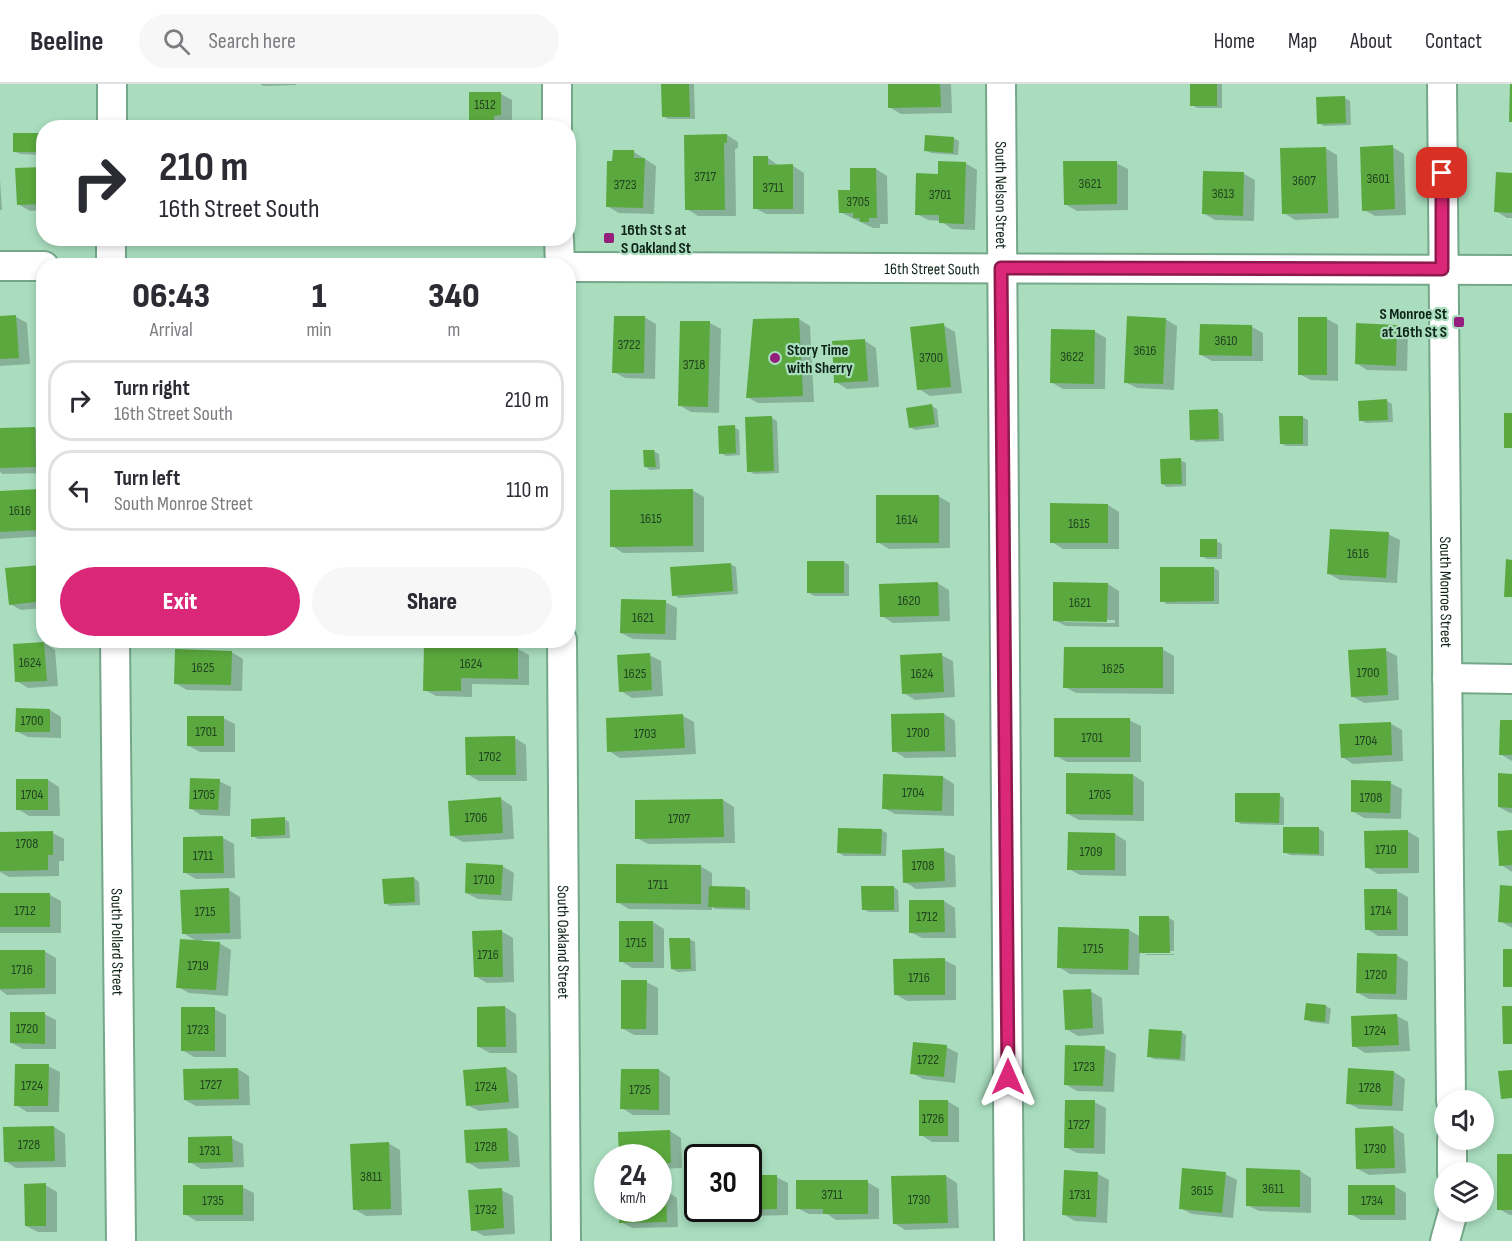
<!DOCTYPE html>
<html lang="en">
<head>
<meta charset="utf-8">
<style>
	body { margin:0; font-family:"Sofia Sans Condensed",sans-serif; background:#f7f7f7; color:#2b2b33; height:100vh; display:flex; flex-direction:column; font-size:22px; white-space:nowrap }
	* { box-sizing:border-box; margin:0 }
	p { font-size:20px; color:#7c7c81 }
	.icon { flex:none; width:33px; height:33px; fill:none; stroke:currentColor; stroke-width:2; stroke-linecap:round; stroke-linejoin:round }
	.map { position:relative; flex:1; overflow:hidden }
	.details { position:absolute; left:36px; top:174px; width:540px; height:390px; display:flex; flex-direction:column; background:#fff; border-radius:24px; box-shadow:0 3px 9px #0003 }
	.details>* { flex:none }
	.top-card { position:absolute; left:36px; top:36px; width:540px; height:126px; border-radius:24px; box-shadow:0 3px 9px #0003; background:#fff; color:#2b2b33; overflow:hidden }
	.buttons { position:absolute; left:1434px; top:1006px; display:grid; gap:12px }
	.buttons a { display:grid; place-items:center; width:60px; height:60px; border-radius:50%; background:#fff; box-shadow:0 3px 9px #0003; font-size:30px }
	.speed { position:absolute; left:594px; top:1060px; display:flex; gap:12px; font-size:30px; font-weight:700; text-align:center }
	.speed>* { display:grid; place-content:center; width:78px; height:78px; border-radius:50%; background:#fff; box-shadow:0 3px 9px #0003; line-height:1 }
	.speed small { font-size:15px; font-weight:400 }
	.speed .limit { border:3px solid #111; border-radius:9px; background:#fff; color:#111 }
	.pin { position:absolute; display:grid; place-items:center; width:51px; height:51px; color:#fff; margin:-26px; border-radius:12px; box-shadow:0 3px 9px #0006 }
	.me { position:absolute; width:66px; margin:-33px; rotate:0deg; stroke-linejoin:round; filter:drop-shadow(0 0 4px #0008) }
	.turn { display:flex; align-items:center; gap:21px; height:126px; padding:0 24px; font-size:27px }
	.turn .icon { width:78px; height:78px; stroke-width:2.5 }
	.turn b { display:block; font-size:42px; line-height:51px }
	.eta { display:flex; justify-content:space-evenly; align-items:center; height:102px; text-align:center }
	.eta b { font-size:36px; font-weight:800; line-height:42px }
	.action { display:flex; gap:12px; margin-top:auto; padding:12px 24px }
	.action a { flex:1; height:69px; border-radius:36px; background:#db2777; color:#fff; font-size:24px; font-weight:800; line-height:69px; text-align:center }
	.action a+a { background:#f7f7f7; color:#2b2b33 }
	ul { padding:0; list-style:none }
	li { display:flex; align-items:center; gap:18px; height:81px; margin:0 12px 9px; padding:0 12px; border:3px solid #e1e1e2; border-radius:24px }
	li div { flex:1 }
	li b { display:block; font-size:22px }
	li em { font-style:normal }
	header { display:flex; align-items:center; gap:36px; box-sizing:border-box; height:84px; padding:0 30px; background:#fff; border-bottom:2px solid #e1e1e2 }
	header strong { font-size:28px }
	nav { display:flex; gap:33px; margin-inline-start:auto; font-size:21px }
	.search { width:420px; height:54px; background:#f7f7f7; display:flex; align-items:center; gap:15px; box-sizing:border-box; padding:0 21px; border-radius:33px; color:#7c7c81; font-size:22px }
	.map>svg:first-child { display:block }
	.shadow { fill:#0003; fill-rule:evenodd }
	.building { fill:#5ba93e }
	.lines { fill:none; stroke-linecap:round; stroke-linejoin:round }
	.minor-casing { stroke:#75a78a; stroke-width:32 }
	.minor { stroke:#fff; stroke-width:28 }
	.route-casing { stroke:#8e194d; stroke-width:15 }
	.route { stroke:#db2777; stroke-width:10 }
	.poi-dot { fill:#951f7c; stroke:#a9ddbe; stroke-width:2 }
	.labels { text-anchor:middle; stroke-width:4.5; stroke-linejoin:round; paint-order:stroke }
	.number-label { font-size:14px; fill:#214421 }
	.street-label { font-size:16px; fill:#0e2317; stroke:#a9ddbe }
	.poi-label { font-size:16px; font-weight:bold; fill:#0e2317; stroke:#a9ddbe; text-anchor:start }
</style>
</head>
<body>
<header>
<strong>Beeline</strong>
<div class="search"><svg class="icon" aria-label="search" viewBox="0 0 24 24"><circle cx="10" cy="10" r="6"/><path d="M15 15l6 6"/></svg>Search here</div>
<nav><a>Home</a><a>Map</a><a>About</a><a>Contact</a></nav>
</header>
<div class="map">
<svg width="1512" height="1157" viewBox="0 0 1512 1157">
	<rect width="100%" height="100%" fill="#a9ddbe"/>
	<g class="shadow">
		<polygon points="260,0 296,0 296,1 264,2"/>
		<polygon points="663,0 694,0 695,35 668,35 663,32"/>
		<polygon points="889,0 951,0 952,29 901,30 889,23"/>
		<polygon points="1192,0 1222,0 1222,24 1197,24 1192,21"/>
		<polygon points="501,10 512,16 512,37 505,37 505,44 473,44 470,42"/>
		<polygon points="1345,14 1350,17 1351,41 1324,42 1319,39"/>
		<polygon points="44,51 44,71 20,70 14,67"/>
		<polygon points="727,51 738,58 738,64 735,65 736,132 698,132 687,125"/>
		<polygon points="953,54 959,57 958,71 931,69 926,66"/>
		<polygon points="1392,63 1404,70 1406,131 1375,132 1364,126"/>
		<polygon points="1325,64 1337,71 1339,134 1295,136 1284,129"/>
		<polygon points="614,67 634,68 656,82 654,130 619,129 607,122"/>
		<polygon points="768,74 779,82 793,82 804,89 804,130 766,130 755,124"/>
		<polygon points="965,79 977,86 975,146 952,145 941,137 928,136 917,130 940,91"/>
		<polygon points="1116,79 1128,85 1128,126 1077,127 1065,120"/>
		<polygon points="44,84 44,126 30,127 18,120"/>
		<polygon points="876,85 887,92 888,140 880,140 880,144 873,144 840,128 852,107"/>
		<polygon points="1244,90 1255,96 1254,137 1215,136 1203,129"/>
		<polygon points="1512,91 1512,134 1507,134 1496,127"/>
		<polygon points="0,95 2,126 0,126"/>
		<polygon points="16,233 27,239 30,280 0,282 0,234"/>
		<polygon points="644,233 656,240 655,295 625,294 614,288"/>
		<polygon points="799,235 810,242 814,318 758,319 747,313"/>
		<polygon points="1165,235 1177,242 1174,306 1137,304 1125,298"/>
		<polygon points="1299,235 1327,235 1338,241 1338,297 1311,296 1299,290"/>
		<polygon points="42,236 44,236 44,256"/>
		<polygon points="710,239 721,245 719,329 691,328 679,321"/>
		<polygon points="943,241 955,248 962,309 930,312 919,305"/>
		<polygon points="1396,242 1408,249 1407,287 1367,286 1356,279"/>
		<polygon points="1252,243 1263,249 1263,277 1212,277 1201,271"/>
		<polygon points="1094,247 1106,254 1105,305 1063,305 1051,298"/>
		<polygon points="865,257 876,264 879,303 847,305 836,298"/>
		<polygon points="1387,317 1392,320 1393,338 1366,339 1361,336"/>
		<polygon points="932,322 937,325 939,343 915,346 910,343"/>
		<polygon points="1218,327 1223,330 1224,357 1196,358 1191,355"/>
		<polygon points="1302,333 1308,336 1308,362 1286,362 1281,359"/>
		<polygon points="772,334 777,337 779,389 754,390 749,387"/>
		<polygon points="734,343 739,346 740,371 726,372 721,369"/>
		<polygon points="34,344 44,350 44,389 3,390 0,388 0,346"/>
		<polygon points="654,367 659,370 660,385 650,386 645,382"/>
		<polygon points="1180,376 1186,379 1186,402 1167,403 1162,400"/>
		<polygon points="39,406 44,409 44,452 0,455 0,408"/>
		<polygon points="692,406 704,413 704,468 623,469 612,462"/>
		<polygon points="938,412 950,419 950,464 889,465 878,458"/>
		<polygon points="1108,421 1119,428 1119,465 1063,465 1052,458"/>
		<polygon points="1388,450 1400,456 1397,499 1340,496 1329,490"/>
		<polygon points="1216,457 1222,460 1222,475 1207,475 1201,472"/>
		<polygon points="844,478 849,481 849,512 814,512 809,509"/>
		<polygon points="730,480 736,483 738,510 679,514 674,511"/>
		<polygon points="42,482 44,484 44,524 21,526 10,520"/>
		<polygon points="1214,484 1219,487 1219,520 1167,520 1162,517"/>
		<polygon points="937,499 949,506 950,537 893,539 882,532"/>
		<path d="M1108 500 1119 507V543L1066 542 1054 536ZM1064 535 1115 536V539L1064 538Z"/>
		<polygon points="665,518 677,524 676,556 633,555 621,549"/>
		<polygon points="44,559 55,566 58,602 28,604 17,597"/>
		<polygon points="518,565 529,571 529,601 472,600 472,613 436,612 425,606"/>
		<polygon points="1162,565 1174,572 1174,610 1076,609 1065,603"/>
		<polygon points="1385,566 1397,572 1399,616 1364,619 1352,612"/>
		<polygon points="231,568 243,575 242,607 187,606 175,599"/>
		<polygon points="649,571 661,577 663,612 632,614 621,607"/>
		<polygon points="941,571 953,577 955,613 915,616 904,609"/>
		<polygon points="50,626 61,633 61,654 28,653 16,647"/>
		<polygon points="944,630 955,637 956,673 905,674 894,667 893,631"/>
		<polygon points="683,632 694,638 696,670 620,674 609,667"/>
		<polygon points="223,634 235,640 235,668 200,668 189,662"/>
		<polygon points="1129,636 1141,642 1141,678 1067,678 1056,672"/>
		<polygon points="1512,638 1512,677 1500,670"/>
		<polygon points="1390,639 1402,646 1403,677 1353,680 1342,673"/>
		<polygon points="515,654 526,661 527,697 479,697 467,690"/>
		<polygon points="885,691 943,693 954,700 954,732 895,730 884,724"/>
		<polygon points="1133,691 1144,698 1144,737 1079,736 1068,730"/>
		<polygon points="1512,691 1512,729 1510,729 1499,723"/>
		<polygon points="18,696 48,696 59,703 60,732 29,732 18,725"/>
		<polygon points="219,697 231,703 230,732 201,731 190,724"/>
		<polygon points="1390,699 1402,705 1401,735 1364,734 1352,727"/>
		<polygon points="1279,711 1284,714 1284,741 1241,740 1236,737"/>
		<polygon points="501,715 512,722 514,755 463,758 452,752"/>
		<polygon points="723,716 734,723 735,759 648,760 637,754"/>
		<polygon points="284,735 289,738 290,754 258,755 253,752"/>
		<polygon points="1285,744 1319,745 1324,748 1324,772 1290,771 1285,768"/>
		<polygon points="881,746 887,749 886,772 844,772 839,769"/>
		<polygon points="1407,747 1419,754 1419,789 1378,790 1366,783"/>
		<polygon points="1512,747 1512,788 1501,781"/>
		<polygon points="0,749 53,749 64,755 64,777 59,777 59,792 9,793 0,788"/>
		<polygon points="1115,750 1126,757 1126,792 1080,791 1069,785"/>
		<polygon points="223,754 234,760 235,794 196,795 184,788"/>
		<polygon points="943,766 955,772 956,803 916,805 905,798"/>
		<polygon points="502,782 514,789 512,817 478,815 466,809"/>
		<polygon points="700,782 712,789 712,803 745,804 750,807 750,826 715,825 712,823 712,826 629,825 617,818"/>
		<polygon points="414,794 419,798 420,821 390,822 385,819"/>
		<polygon points="893,803 898,806 899,828 869,828 863,825"/>
		<polygon points="1512,803 1512,844 1500,837"/>
		<polygon points="229,806 240,813 241,855 202,856 202,858 219,859 231,866 228,912 189,909 178,903 198,858 183,849"/>
		<polygon points="1397,807 1408,813 1408,852 1378,852 1367,845"/>
		<polygon points="0,811 50,811 61,817 61,849 0,849"/>
		<polygon points="944,817 955,824 956,854 922,854 910,848"/>
		<polygon points="1169,834 1174,837 1174,867 1144,867 1144,870 1140,867 1139,891 1070,890 1059,883 1129,846 1141,853"/>
		<polygon points="653,838 664,845 664,884 632,884 621,877"/>
		<polygon points="501,847 513,854 514,898 487,899 475,892"/>
		<polygon points="689,855 695,858 696,887 678,888 672,885"/>
		<polygon points="0,867 44,867 56,874 56,910 7,911 0,906"/>
		<polygon points="1145,870 1174,870 1174,871 1146,871"/>
		<polygon points="1396,871 1408,878 1407,916 1369,915 1358,909"/>
		<polygon points="944,876 956,882 956,916 907,917 895,910"/>
		<polygon points="646,898 658,904 658,951 634,951 622,944"/>
		<polygon points="1090,907 1102,914 1104,950 1078,952 1066,945"/>
		<polygon points="1326,922 1331,925 1329,940 1311,938 1306,935"/>
		<polygon points="505,923 516,930 517,969 490,969 479,963"/>
		<polygon points="214,925 226,931 226,973 194,973 182,966"/>
		<polygon points="44,930 56,936 56,965 23,965 12,959"/>
		<polygon points="1397,932 1408,938 1410,967 1365,969 1354,962"/>
		<polygon points="1181,948 1186,951 1185,977 1154,975 1149,972"/>
		<polygon points="946,963 958,969 955,999 923,995 912,989"/>
		<polygon points="1104,964 1116,970 1114,1008 1077,1007 1065,1000"/>
		<polygon points="48,982 60,988 59,1028 27,1028 16,1021"/>
		<polygon points="506,984 517,991 519,1024 479,1027 467,1021"/>
		<polygon points="238,985 249,992 250,1021 196,1022 185,1016"/>
		<polygon points="659,986 670,993 670,1031 633,1031 622,1024"/>
		<polygon points="1394,988 1405,995 1403,1027 1359,1025 1348,1019"/>
		<polygon points="947,1017 959,1024 959,1058 932,1058 921,1051"/>
		<polygon points="1094,1018 1106,1024 1105,1070 1077,1069 1065,1063"/>
		<polygon points="54,1043 65,1050 66,1083 16,1084 5,1077"/>
		<polygon points="1393,1043 1404,1050 1406,1089 1369,1091 1358,1085"/>
		<polygon points="507,1045 518,1052 520,1083 479,1085 467,1078"/>
		<polygon points="670,1047 681,1054 682,1084 658,1085 658,1074 620,1074"/>
		<polygon points="231,1054 243,1060 244,1083 201,1085 190,1078"/>
		<polygon points="388,1059 400,1066 402,1131 366,1132 354,1125"/>
		<polygon points="1512,1071 1512,1131 1510,1131 1499,1125"/>
		<polygon points="1300,1087 1311,1094 1311,1129 1259,1127 1247,1121"/>
		<polygon points="1098,1090 1109,1096 1107,1139 1075,1137 1063,1130"/>
		<polygon points="1225,1090 1237,1096 1233,1134 1192,1130 1180,1124"/>
		<polygon points="946,1092 957,1099 959,1144 905,1146 894,1139"/>
		<polygon points="776,1093 788,1099 788,1131 753,1132 741,1125 748,1125"/>
		<polygon points="867,1098 879,1105 879,1135 836,1136 827,1130 809,1130 797,1124"/>
		<polygon points="45,1101 57,1108 57,1148 38,1148 26,1142"/>
		<polygon points="1394,1102 1406,1109 1406,1136 1361,1136 1350,1130"/>
		<polygon points="242,1103 254,1109 254,1137 196,1137 185,1130"/>
		<polygon points="501,1106 513,1112 515,1150 484,1152 473,1146"/>
		<polygon points="666,1107 677,1114 678,1143 632,1144 621,1138 620,1125 658,1125"/>
	</g>
	<g class="building">
		<polygon points="661,0 689,0 690,33 662,33"/>
		<polygon points="888,0 940,0 941,23 888,24"/>
		<rect x="1190" y="0" width="27" height="22"/>
		<polygon points="1510,0 1512,0 1512,38 1509,38"/>
		<polygon points="469,8 501,8 501,31 494,32 494,43 469,43"/>
		<polygon points="1345,12 1346,39 1317,40 1316,13"/>
		<rect x="13" y="49" width="31" height="19"/>
		<polygon points="727,50 727,59 724,59 725,126 685,126 684,51"/>
		<polygon points="925,51 954,53 953,69 924,67"/>
		<polygon points="1393,61 1395,125 1362,127 1360,63"/>
		<polygon points="1326,63 1328,129 1282,130 1280,64"/>
		<polygon points="613,66 634,66 634,74 645,74 643,124 606,123 607,77 612,77"/>
		<polygon points="753,72 768,72 768,81 793,80 793,125 753,125"/>
		<polygon points="938,77 966,78 964,140 939,139 939,131 915,131 916,89 938,90"/>
		<polygon points="1063,77 1117,77 1117,120 1064,121"/>
		<polygon points="44,83 44,120 17,121 15,84"/>
		<polygon points="850,84 876,84 877,134 869,134 869,138 860,138 860,134 853,134 853,129 839,129 838,106 850,106"/>
		<polygon points="1203,87 1244,88 1243,132 1202,130"/>
		<polygon points="1496,88 1512,89 1512,129 1494,128"/>
		<polygon points="16,231 19,274 0,275 0,232"/>
		<polygon points="614,232 645,232 644,289 612,289"/>
		<polygon points="1127,232 1166,234 1163,300 1124,299"/>
		<rect x="1298" y="233" width="29" height="58"/>
		<polygon points="799,234 803,312 746,314 753,235"/>
		<polygon points="680,237 710,237 708,323 678,322"/>
		<polygon points="944,239 951,303 917,306 910,243"/>
		<polygon points="1356,239 1397,241 1396,282 1355,280"/>
		<polygon points="1200,240 1252,241 1252,272 1199,271"/>
		<polygon points="1051,245 1095,246 1094,300 1050,299"/>
		<polygon points="865,255 868,297 834,299 832,257"/>
		<polygon points="1387,315 1388,336 1359,337 1358,317"/>
		<polygon points="932,320 935,340 909,344 906,324"/>
		<polygon points="1218,325 1219,355 1190,356 1189,326"/>
		<rect x="1504" y="329" width="8" height="35"/>
		<polygon points="772,332 774,387 747,388 745,333"/>
		<polygon points="1279,332 1303,332 1303,360 1280,360"/>
		<polygon points="735,341 736,369 719,370 718,342"/>
		<polygon points="35,343 36,383 0,384 0,344"/>
		<polygon points="643,366 654,366 656,383 644,383"/>
		<polygon points="1181,374 1182,400 1161,400 1160,375"/>
		<polygon points="39,405 41,446 0,448 0,407"/>
		<polygon points="693,405 693,462 610,463 610,406"/>
		<rect x="876" y="411" width="63" height="48"/>
		<polygon points="1050,419 1108,420 1108,459 1050,459"/>
		<polygon points="1330,445 1389,448 1386,494 1327,490"/>
		<rect x="1200" y="455" width="17" height="18"/>
		<polygon points="1506,475 1512,476 1512,513 1504,513"/>
		<rect x="807" y="477" width="37" height="32"/>
		<polygon points="731,479 733,507 672,512 670,483"/>
		<polygon points="42,481 44,517 9,521 5,484"/>
		<polygon points="1160,483 1214,483 1214,517 1160,518"/>
		<polygon points="938,498 939,532 880,533 879,500"/>
		<polygon points="1053,498 1108,499 1107,538 1053,537"/>
		<polygon points="621,515 666,516 665,550 620,549"/>
		<polygon points="44,558 47,597 15,598 13,560"/>
		<polygon points="424,561 518,563 518,595 461,594 461,607 423,607"/>
		<polygon points="1064,563 1163,563 1163,604 1063,604"/>
		<polygon points="1386,564 1388,611 1351,613 1348,566"/>
		<polygon points="175,565 232,567 231,601 174,600"/>
		<polygon points="650,569 652,606 619,608 617,571"/>
		<polygon points="942,569 944,608 902,610 900,571"/>
		<polygon points="16,624 50,625 50,648 15,648"/>
		<polygon points="944,629 945,667 892,668 891,630"/>
		<polygon points="683,630 685,664 607,668 606,634"/>
		<rect x="187" y="632" width="37" height="30"/>
		<rect x="1054" y="634" width="76" height="39"/>
		<polygon points="1500,636 1512,636 1512,671 1499,671"/>
		<polygon points="1391,638 1392,671 1341,674 1339,640"/>
		<polygon points="515,652 516,691 466,691 465,653"/>
		<polygon points="1066,689 1133,690 1133,731 1066,730"/>
		<polygon points="1498,689 1512,690 1512,724 1498,723"/>
		<polygon points="883,690 943,692 942,727 882,725"/>
		<polygon points="190,694 220,695 218,726 189,725"/>
		<rect x="16" y="695" width="32" height="31"/>
		<polygon points="1351,696 1391,697 1390,729 1351,728"/>
		<polygon points="1235,709 1280,709 1279,739 1235,738"/>
		<polygon points="501,713 503,749 450,752 448,717"/>
		<polygon points="723,715 724,753 635,755 635,716"/>
		<polygon points="285,733 285,751 251,753 251,735"/>
		<polygon points="1283,743 1319,743 1319,770 1283,769"/>
		<polygon points="838,744 882,745 881,770 837,769"/>
		<polygon points="1408,746 1408,784 1365,784 1364,747"/>
		<polygon points="1512,746 1512,781 1499,782 1497,747"/>
		<polygon points="53,747 53,771 48,771 48,786 0,787 0,748"/>
		<polygon points="1068,748 1115,749 1115,786 1067,786"/>
		<polygon points="223,752 224,789 183,789 183,753"/>
		<polygon points="944,764 945,797 903,799 902,766"/>
		<polygon points="466,779 503,781 501,811 465,809"/>
		<polygon points="616,780 701,781 701,820 616,819"/>
		<polygon points="414,793 415,818 384,820 382,795"/>
		<polygon points="1500,801 1512,802 1512,839 1498,838"/>
		<polygon points="709,802 745,803 745,824 708,823"/>
		<polygon points="861,802 894,802 894,826 862,826"/>
		<polygon points="229,804 230,849 182,850 180,806"/>
		<polygon points="1364,805 1397,805 1397,846 1365,846"/>
		<rect x="0" y="809" width="50" height="34"/>
		<polygon points="909,816 944,816 945,848 909,849"/>
		<polygon points="1139,832 1169,832 1170,869 1139,869"/>
		<rect x="619" y="837" width="34" height="41"/>
		<polygon points="1058,843 1129,845 1128,886 1057,884"/>
		<polygon points="502,846 503,893 474,893 472,847"/>
		<polygon points="669,854 690,854 691,885 671,885"/>
		<polygon points="180,855 220,858 216,906 176,904"/>
		<rect x="1503" y="865" width="9" height="38"/>
		<polygon points="0,866 45,866 45,904 0,905"/>
		<polygon points="1357,869 1397,870 1396,910 1356,909"/>
		<polygon points="945,874 945,911 894,911 893,875"/>
		<polygon points="621,896 647,896 646,945 621,945"/>
		<polygon points="1091,905 1093,944 1065,946 1063,906"/>
		<polygon points="1306,919 1326,921 1325,938 1304,936"/>
		<polygon points="505,922 506,963 477,963 477,923"/>
		<polygon points="1502,922 1512,922 1512,960 1503,960"/>
		<rect x="181" y="923" width="34" height="44"/>
		<polygon points="10,928 45,928 45,960 10,959"/>
		<polygon points="1397,930 1399,961 1352,963 1351,932"/>
		<polygon points="1149,945 1182,947 1180,975 1147,973"/>
		<polygon points="913,958 947,961 944,993 910,990"/>
		<polygon points="1065,961 1105,962 1103,1002 1064,1001"/>
		<polygon points="15,980 49,980 48,1022 14,1022"/>
		<polygon points="506,983 509,1018 466,1022 463,986"/>
		<polygon points="238,984 239,1015 184,1016 183,985"/>
		<polygon points="1348,984 1394,987 1392,1022 1346,1020"/>
		<polygon points="621,985 659,985 659,1026 620,1025"/>
		<polygon points="1512,986 1512,1014 1501,1015 1498,987"/>
		<rect x="919" y="1016" width="29" height="36"/>
		<polygon points="1065,1016 1095,1016 1094,1064 1064,1064"/>
		<polygon points="54,1042 55,1077 4,1078 3,1043"/>
		<polygon points="1393,1042 1395,1084 1356,1085 1355,1044"/>
		<polygon points="507,1044 509,1077 466,1079 464,1046"/>
		<polygon points="670,1046 671,1079 658,1079 658,1074 619,1074 618,1048"/>
		<polygon points="232,1052 233,1078 188,1079 188,1053"/>
		<polygon points="389,1058 391,1125 353,1126 350,1060"/>
		<rect x="1497" y="1070" width="15" height="56"/>
		<polygon points="1182,1084 1226,1088 1222,1129 1179,1125"/>
		<polygon points="1246,1084 1300,1086 1300,1123 1246,1122"/>
		<polygon points="1064,1086 1098,1088 1096,1133 1062,1131"/>
		<polygon points="748,1091 777,1091 777,1125 748,1126"/>
		<polygon points="946,1091 948,1139 893,1140 891,1092"/>
		<polygon points="796,1096 868,1096 868,1130 823,1130 823,1125 796,1125"/>
		<polygon points="46,1099 46,1142 25,1142 24,1100"/>
		<rect x="183" y="1101" width="60" height="30"/>
		<rect x="1348" y="1101" width="47" height="30"/>
		<polygon points="502,1104 504,1144 471,1147 468,1106"/>
		<polygon points="658,1106 666,1106 667,1138 619,1139 619,1125 658,1125"/>
	</g>
	<g class="lines">
		<g class="minor-casing">
			<g id="minor">
				<polyline points="557,0 557,44"/>
				<path id="s1" d="M1001 0 1009 1157"/>
				<path id="s2" d="M1442 0 1451 1017"/>
				<polyline points="112,44 112,0"/>
				<polyline points="559,154 560,182"/>
				<polyline points="0,182 44,182"/>
				<polyline points="111,182 111,154"/>
				<path id="s3" d="M568 183 1512 186"/>
				<path id="s4" d="M115 556 121 1157"/>
				<path id="s5" d="M562 556 566 1157"/>
				<polyline points="1447,594 1512,595"/>
				<polyline points="1452,1056 1452,1089"/>
				<polyline points="1445,1157 1453,1128"/>
			</g>
		</g>
		<use href="#minor" class="minor"/>
	</g>
	<g class="lines">
		<g class="route-casing">
			<polyline id="route" points="1008,993 1001,184 1442,185 1442,89"/>
		</g>
		<use href="#route" class="route"/>
	</g>
	<g class="poi-dot">
		<rect x="603" y="148" width="12" height="12" rx="3"/>
		<rect x="1453" y="232" width="12" height="12" rx="3"/>
		<circle cx="775" cy="274" r="6"/>
	</g>
	<g class="labels">
		<g class="number-label">
			<text x="485" y="25">1512</text>
			<text x="705" y="97">3717</text>
			<text x="1378" y="99">3601</text>
			<text x="1304" y="101">3607</text>
			<text x="1090" y="104">3621</text>
			<text x="625" y="105">3723</text>
			<text x="773" y="108">3711</text>
			<text x="1223" y="114">3613</text>
			<text x="940" y="115">3701</text>
			<text x="858" y="122">3705</text>
			<text x="1226" y="261">3610</text>
			<text x="629" y="265">3722</text>
			<text x="1145" y="271">3616</text>
			<text x="1072" y="277">3622</text>
			<text x="931" y="278">3700</text>
			<text x="694" y="285">3718</text>
			<text x="20" y="431">1616</text>
			<text x="651" y="439">1615</text>
			<text x="907" y="440">1614</text>
			<text x="1079" y="444">1615</text>
			<text x="1358" y="474">1616</text>
			<text x="909" y="521">1620</text>
			<text x="1080" y="523">1621</text>
			<text x="643" y="538">1621</text>
			<text x="30" y="583">1624</text>
			<text x="471" y="584">1624</text>
			<text x="203" y="588">1625</text>
			<text x="1113" y="589">1625</text>
			<text x="1368" y="593">1700</text>
			<text x="635" y="594">1625</text>
			<text x="922" y="594">1624</text>
			<text x="32" y="641">1700</text>
			<text x="206" y="652">1701</text>
			<text x="918" y="653">1700</text>
			<text x="645" y="654">1703</text>
			<text x="1092" y="658">1701</text>
			<text x="1366" y="661">1704</text>
			<text x="490" y="677">1702</text>
			<text x="913" y="713">1704</text>
			<text x="32" y="715">1704</text>
			<text x="204" y="715">1705</text>
			<text x="1100" y="715">1705</text>
			<text x="1371" y="718">1708</text>
			<text x="476" y="738">1706</text>
			<text x="679" y="739">1707</text>
			<text x="27" y="764">1708</text>
			<text x="1386" y="770">1710</text>
			<text x="1091" y="772">1709</text>
			<text x="203" y="776">1711</text>
			<text x="923" y="786">1708</text>
			<text x="484" y="800">1710</text>
			<text x="658" y="805">1711</text>
			<text x="25" y="831">1712</text>
			<text x="1381" y="831">1714</text>
			<text x="205" y="832">1715</text>
			<text x="927" y="837">1712</text>
			<text x="636" y="863">1715</text>
			<text x="1093" y="869">1715</text>
			<text x="488" y="875">1716</text>
			<text x="198" y="886">1719</text>
			<text x="22" y="890">1716</text>
			<text x="1376" y="895">1720</text>
			<text x="919" y="898">1716</text>
			<text x="27" y="949">1720</text>
			<text x="198" y="950">1723</text>
			<text x="1375" y="951">1724</text>
			<text x="928" y="980">1722</text>
			<text x="1084" y="987">1723</text>
			<text x="211" y="1005">1727</text>
			<text x="32" y="1006">1724</text>
			<text x="486" y="1007">1724</text>
			<text x="1370" y="1008">1728</text>
			<text x="640" y="1010">1725</text>
			<text x="933" y="1039">1726</text>
			<text x="1079" y="1045">1727</text>
			<text x="29" y="1065">1728</text>
			<text x="486" y="1067">1728</text>
			<text x="1375" y="1069">1730</text>
			<text x="210" y="1071">1731</text>
			<text x="371" y="1097">3811</text>
			<text x="1273" y="1109">3611</text>
			<text x="1202" y="1111">3615</text>
			<text x="832" y="1115">3711</text>
			<text x="1080" y="1115">1731</text>
			<text x="919" y="1120">1730</text>
			<text x="213" y="1121">1735</text>
			<text x="1372" y="1121">1734</text>
			<text x="486" y="1130">1732</text>
		</g>
		<g class="street-label">
			<text dy="6" stroke="none"><textPath href="#s1" startOffset="111">South Nelson Street</textPath></text>
			<text dy="6" stroke="none"><textPath href="#s3" startOffset="364">16th Street South</textPath></text>
			<text dy="6" stroke="none"><textPath href="#s2" startOffset="508">South Monroe Street</textPath></text>
			<text dy="6" stroke="none"><textPath href="#s4" startOffset="302">South Pollard Street</textPath></text>
			<text dy="6" stroke="none"><textPath href="#s5" startOffset="302">South Oakland Street</textPath></text>
		</g>
		<g class="poi-label">
			<text x="621" y="151">16th St S at<tspan x="621" dy="18">S Oakland St</tspan></text>
			<text x="1447" y="235" text-anchor="end">S Monroe St<tspan x="1447" dy="18">at 16th St S</tspan></text>
			<text x="787" y="271">Story Time<tspan x="787" dy="18">with Sherry</tspan></text>
		</g>
	</g>
</svg>
<div class="buttons">
<a><svg class="icon" aria-label="sound" viewBox="0 0 24 24"><path d="M4 9h4l5-4v14l-5-4H4zM17 9q2 3 0 6"/></svg></a>
<a><svg class="icon" aria-label="layers" viewBox="0 0 24 24"><path d="M12 4l9 5-9 5-9-5zM3 14l9 5 9-5"/></svg></a>
</div>
<div class="speed"><div>24<small>km/h</small></div><div class="limit">30</div></div>
<div class="pin" style="left:1442px;top:89px;background:#d93025"><svg class="icon" aria-label="arrive" viewBox="0 0 24 24"><path d="M6 21V4h12l-3 4 3 4H6"/></svg></div>
<svg class="me" style="left:1008px;top:993px" viewBox="-20 -20 40 40"><path d="M0-17L14 15 0 8-14 15z" fill="#db2777" stroke="#fff" stroke-width="4"/></svg>
<div class="top-card">
<div class="turn"><svg class="icon" aria-label="right" viewBox="0 0 24 24"><path d="M7 20v-9h11M14 6l5 5-5 5"/></svg><div><b>210 m</b>16th Street South</div></div>
</div>
<section class="details">
<div class="eta">
<div><b>06:43</b><p>Arrival</p></div>
<div><b>1</b><p>min</p></div>
<div><b>340</b><p>m</p></div>
</div>
<ul>
<li><svg class="icon" aria-label="right" viewBox="0 0 24 24"><path d="M7 20v-9h11M14 6l5 5-5 5"/></svg><div><b>Turn right</b><p>16th Street South</p></div><em>210 m</em></li>
<li><svg class="icon" aria-label="left" viewBox="0 0 24 24"><path d="M17 20v-9H6M10 6l-5 5 5 5"/></svg><div><b>Turn left</b><p>South Monroe Street</p></div><em>110 m</em></li>
</ul>
<div class="action"><a>Exit</a><a>Share</a></div>
</section>
</div>
</body>
</html>
